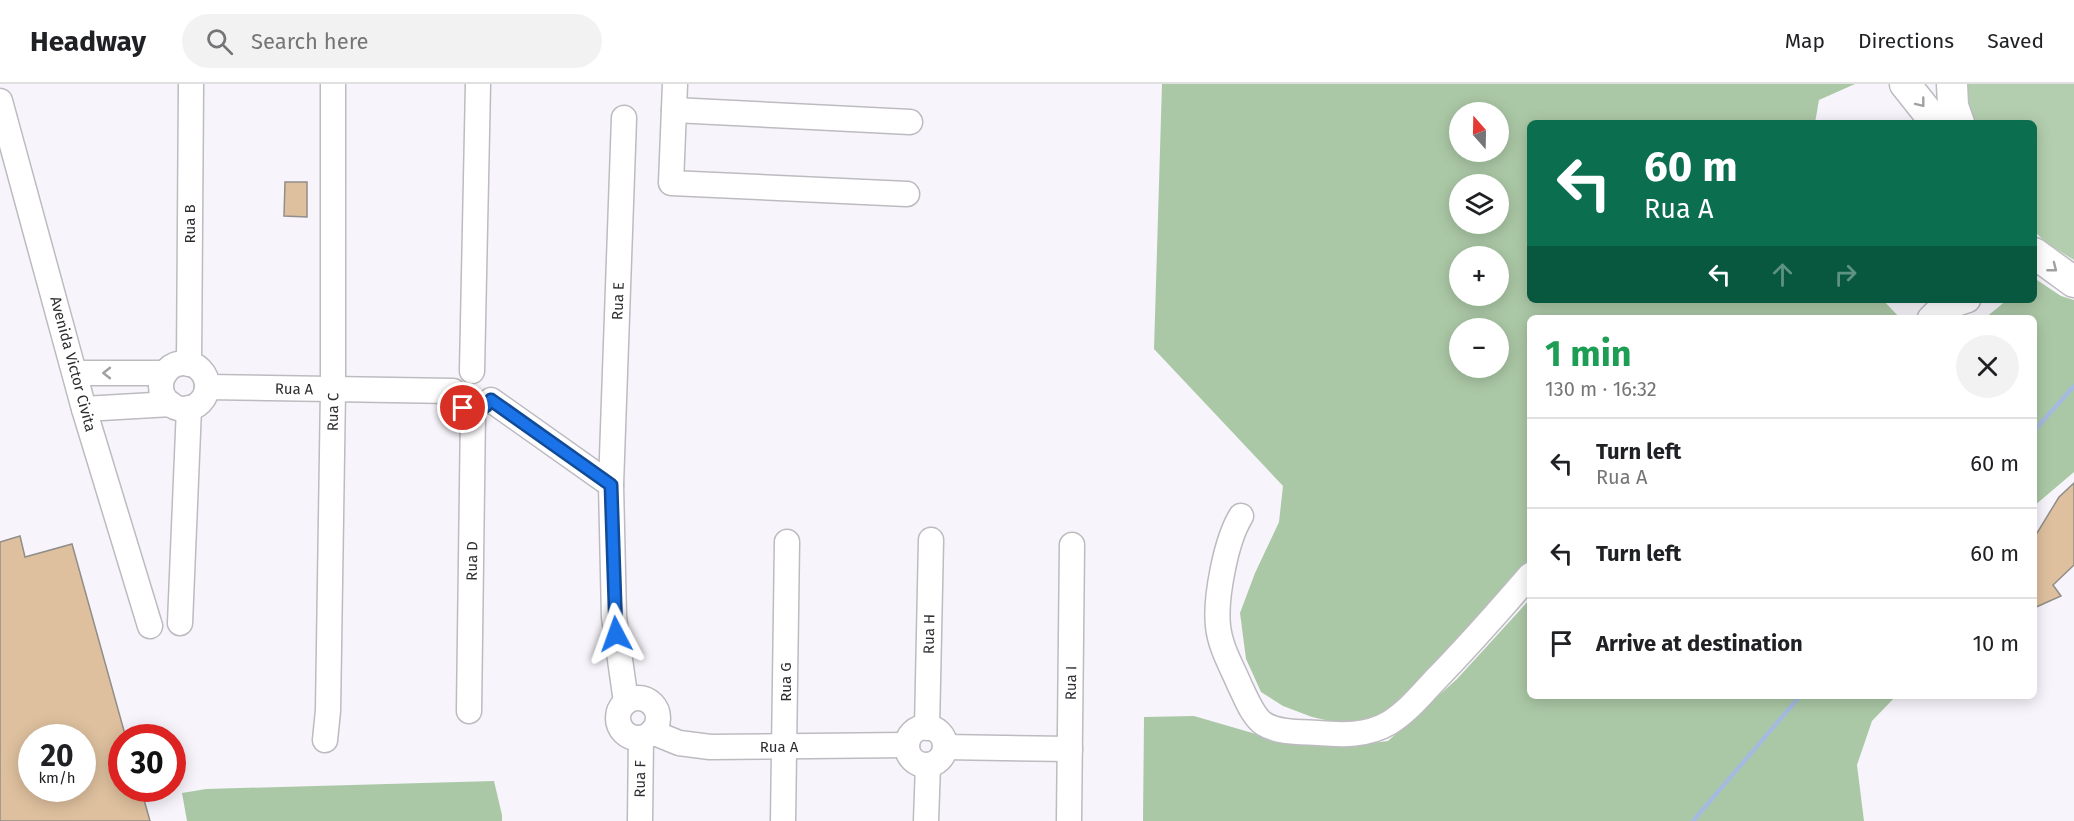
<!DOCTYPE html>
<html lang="en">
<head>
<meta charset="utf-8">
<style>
	body { margin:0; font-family:"Fira Sans",sans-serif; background:#f2f2f2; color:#202124; height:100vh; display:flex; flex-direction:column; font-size:22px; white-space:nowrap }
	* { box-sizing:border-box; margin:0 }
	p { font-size:20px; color:#757577 }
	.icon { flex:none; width:33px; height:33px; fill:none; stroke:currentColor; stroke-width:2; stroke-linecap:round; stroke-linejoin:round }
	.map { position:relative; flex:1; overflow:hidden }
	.drawer { position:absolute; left:1527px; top:231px; width:510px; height:384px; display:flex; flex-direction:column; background:#fff; border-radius:9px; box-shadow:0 3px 15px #0003 }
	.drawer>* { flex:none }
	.guide { position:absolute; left:1527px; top:36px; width:510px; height:183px; border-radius:9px; box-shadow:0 3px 15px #0003; background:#0b6e4f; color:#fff; overflow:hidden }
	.needle { width:39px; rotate:340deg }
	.buttons { position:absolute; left:1449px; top:18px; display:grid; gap:12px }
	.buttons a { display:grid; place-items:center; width:60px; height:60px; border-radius:50%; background:#fff; box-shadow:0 3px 15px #0003; font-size:30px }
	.speed { position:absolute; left:18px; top:640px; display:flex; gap:12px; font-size:30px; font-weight:700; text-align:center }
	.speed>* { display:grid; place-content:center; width:78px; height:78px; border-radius:50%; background:#fff; box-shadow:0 3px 15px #0003; line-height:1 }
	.speed small { font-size:15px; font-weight:400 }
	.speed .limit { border:9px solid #d22; background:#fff; color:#111 }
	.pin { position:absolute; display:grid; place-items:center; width:51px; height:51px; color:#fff; margin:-26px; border:3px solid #fff; border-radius:50%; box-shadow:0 2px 6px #0007 }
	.me { position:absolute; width:66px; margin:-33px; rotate:356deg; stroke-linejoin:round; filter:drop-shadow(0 0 4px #0008) }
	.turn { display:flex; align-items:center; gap:21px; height:126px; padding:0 18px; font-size:27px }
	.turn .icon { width:78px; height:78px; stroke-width:2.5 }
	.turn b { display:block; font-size:42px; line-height:51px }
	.lanes { display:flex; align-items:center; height:57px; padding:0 18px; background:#0003; justify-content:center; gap:30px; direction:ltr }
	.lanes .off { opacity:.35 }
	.round { display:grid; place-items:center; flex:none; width:63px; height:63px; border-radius:32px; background:#f2f2f2 }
	.overview { display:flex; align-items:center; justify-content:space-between; height:102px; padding:0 18px }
	h1 { font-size:36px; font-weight:700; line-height:45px; color:#1e9e55 }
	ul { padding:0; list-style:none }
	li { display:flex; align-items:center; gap:18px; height:90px; padding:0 18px; border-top:2px solid #e0e0e0 }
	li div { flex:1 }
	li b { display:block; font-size:22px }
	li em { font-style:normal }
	header { display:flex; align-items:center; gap:36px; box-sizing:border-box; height:84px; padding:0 30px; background:#fff; border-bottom:2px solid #e0e0e0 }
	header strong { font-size:28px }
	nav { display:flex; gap:33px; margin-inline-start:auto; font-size:21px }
	.search { width:420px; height:54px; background:#f2f2f2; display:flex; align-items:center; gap:15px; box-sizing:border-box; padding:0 21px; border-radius:33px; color:#757577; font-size:22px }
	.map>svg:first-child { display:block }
	.green { fill:#b3ceae }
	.forest { fill:#abc8a6; fill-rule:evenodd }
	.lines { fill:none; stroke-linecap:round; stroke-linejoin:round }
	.stream { stroke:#a5bbde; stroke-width:4.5 }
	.building { fill:#dec09e; stroke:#918d89; stroke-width:1.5; fill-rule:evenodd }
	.minor-casing { stroke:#bdbbc0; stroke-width:27 }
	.major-casing { stroke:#bdbbc0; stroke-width:33 }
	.minor { stroke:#fff; stroke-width:24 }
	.major { stroke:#fff; stroke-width:30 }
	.oneway { stroke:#a1a0a1 }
	.route-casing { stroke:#114b97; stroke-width:15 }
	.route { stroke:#1a73e8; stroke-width:10 }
	.labels { text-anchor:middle; stroke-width:5; stroke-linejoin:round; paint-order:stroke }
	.street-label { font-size:15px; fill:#2e2d2f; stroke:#fff }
</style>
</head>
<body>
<header>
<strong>Headway</strong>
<div class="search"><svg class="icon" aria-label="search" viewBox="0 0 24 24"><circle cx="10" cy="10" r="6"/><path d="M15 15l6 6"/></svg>Search here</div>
<nav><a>Map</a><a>Directions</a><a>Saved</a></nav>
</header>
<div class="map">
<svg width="2074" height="737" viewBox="0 0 2074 737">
	<rect width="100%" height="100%" fill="#f7f5fb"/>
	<polygon class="green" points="1964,0 2074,0 2074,176 2048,160 2034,147 2034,39 1969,39"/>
	<g class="forest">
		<path d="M1162 0H1855L1819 16 1815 39H1530V216H1883L1900 234H1530V479L1478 531 1445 574 1396 620 1377 632 1343 640 1312 633 1283 622 1261 608 1246 575 1240 529 1255 489 1279 438 1283 402 1154 265ZM1460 28H1498V68H1460ZM1460 100H1498V140H1460ZM1460 172H1498V212H1460ZM1460 244H1498V284H1460Z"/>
		<polygon points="2034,194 2061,212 2074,216 2074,388 2034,422 2034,234 1985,234 2007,216 2034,216"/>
		<polygon points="1530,515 1530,612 1896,612 1872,637 1857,681 1864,737 1143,737 1144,633 1194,632 1256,650 1340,663 1388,657 1457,595"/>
		<polygon points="494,697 502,731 502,737 187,737 182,709 206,705"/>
	</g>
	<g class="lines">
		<g class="stream">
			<polyline points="2034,347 2074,302"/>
			<polyline points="1693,737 1800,612"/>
		</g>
	</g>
	<g class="building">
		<polygon points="285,98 307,98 307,133 284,132"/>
		<polygon points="2074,399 2074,481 2053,501 2061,512 2034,524 2034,454 2059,413"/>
		<path d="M20 452 25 473 72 460 126 654H122V705H141L150 737H0V458ZM32 654H82V705H32Z"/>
	</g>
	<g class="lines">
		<g class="minor-casing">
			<g id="minor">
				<polyline points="675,0 671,99 907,110"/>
				<polyline points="0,17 84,325 150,542"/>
				<polyline points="674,26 910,38"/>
				<polyline points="1930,234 1938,226 1968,216"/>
				<circle cx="184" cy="302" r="23"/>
				<polyline points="189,280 191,0"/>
				<polyline points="472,287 478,0"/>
				<polyline points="76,289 165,289"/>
				<polyline points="207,303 453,307"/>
				<polyline points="491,316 611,401 614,533 626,618"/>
				<polyline points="84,325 171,320"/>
				<polyline points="611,401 624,34"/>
				<path d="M1241 432C1226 456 1215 514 1218 542 1220 563 1232 583 1240 602 1246 614 1253 633 1264 640 1278 649 1302 648 1318 649 1342 651 1367 652 1389 639 1407 628 1421 611 1435 596 1468 562 1499 527 1530 491"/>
				<polyline points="180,539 189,324"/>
				<circle cx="638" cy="634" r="20"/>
				<polyline points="469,627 473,328"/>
				<circle cx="926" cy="662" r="19"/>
				<polyline points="927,644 931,456"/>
				<polyline points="652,648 679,659 710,663 907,661"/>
				<polyline points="325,656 328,627 333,306 333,0"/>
				<polyline points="945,663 1070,665"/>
				<polyline points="640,737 641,654"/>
				<polyline points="783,737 787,458"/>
				<polyline points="926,737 928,681"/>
				<polyline points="1069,737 1072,461"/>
			</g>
		</g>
		<g class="major-casing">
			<g id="major">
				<polyline points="1905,0 1936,39"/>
				<polyline points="1952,0 1953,22 1959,39"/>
				<polyline points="2034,169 2074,198"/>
			</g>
		</g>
		<use href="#minor" class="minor"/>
		<use href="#major" class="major"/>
	</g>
	<defs><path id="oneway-chevron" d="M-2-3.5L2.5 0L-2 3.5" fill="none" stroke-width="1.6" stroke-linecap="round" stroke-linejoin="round" transform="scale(1.5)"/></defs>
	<g class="oneway">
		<use href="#oneway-chevron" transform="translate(1921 19) rotate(52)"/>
		<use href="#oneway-chevron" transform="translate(2053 184) rotate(38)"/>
		<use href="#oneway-chevron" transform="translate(107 289) rotate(-180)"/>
	</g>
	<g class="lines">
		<g class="route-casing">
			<path id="route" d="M463 324C474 330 484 326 491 316L611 401 616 550"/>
		</g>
		<use href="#route" class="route"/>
	</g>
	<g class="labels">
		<g class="street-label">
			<text transform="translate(190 140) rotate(-90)" y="5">Rua B</text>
			<text transform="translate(618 217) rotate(-88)" y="5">Rua E</text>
			<text transform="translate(73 280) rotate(75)" y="5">Avenida Victor Civita</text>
			<text transform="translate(294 305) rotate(1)" y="5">Rua A</text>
			<text transform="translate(333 328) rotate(-89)" y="5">Rua C</text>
			<text transform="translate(472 477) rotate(-89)" y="5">Rua D</text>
			<text transform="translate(929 550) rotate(-89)" y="5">Rua H</text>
			<text transform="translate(786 598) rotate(-90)" y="5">Rua G</text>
			<text transform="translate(1071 599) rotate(-89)" y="5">Rua I</text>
			<text x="779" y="668">Rua A</text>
			<text transform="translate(640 695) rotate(-89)" y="5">Rua F</text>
		</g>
	</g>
</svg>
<div class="buttons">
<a><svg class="needle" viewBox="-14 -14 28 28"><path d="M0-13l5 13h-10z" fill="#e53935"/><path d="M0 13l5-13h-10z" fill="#757577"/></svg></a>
<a><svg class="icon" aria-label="layers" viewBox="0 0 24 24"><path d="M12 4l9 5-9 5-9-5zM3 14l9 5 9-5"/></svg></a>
<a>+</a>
<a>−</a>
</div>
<div class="speed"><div>20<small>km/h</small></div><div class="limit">30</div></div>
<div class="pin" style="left:463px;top:324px;background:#d93025"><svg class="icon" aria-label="arrive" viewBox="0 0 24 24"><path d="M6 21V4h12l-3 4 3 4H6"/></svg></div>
<svg class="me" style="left:616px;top:550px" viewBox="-20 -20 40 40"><path d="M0-17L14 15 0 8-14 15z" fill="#1a73e8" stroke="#fff" stroke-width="4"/></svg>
<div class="guide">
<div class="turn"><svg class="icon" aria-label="left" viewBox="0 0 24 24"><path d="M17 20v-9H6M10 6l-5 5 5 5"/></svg><div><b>60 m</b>Rua A</div></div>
<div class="lanes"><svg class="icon" aria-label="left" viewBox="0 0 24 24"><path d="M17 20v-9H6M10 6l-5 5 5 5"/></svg><svg class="icon off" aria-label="ahead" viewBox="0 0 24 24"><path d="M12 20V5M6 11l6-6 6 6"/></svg><svg class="icon off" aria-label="right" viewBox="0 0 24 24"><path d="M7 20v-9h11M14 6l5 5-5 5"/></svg></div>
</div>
<section class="drawer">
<div class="overview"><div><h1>1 min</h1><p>130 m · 16:32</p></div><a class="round"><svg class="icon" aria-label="close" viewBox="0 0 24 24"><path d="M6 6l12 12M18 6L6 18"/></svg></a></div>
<ul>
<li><svg class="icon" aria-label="left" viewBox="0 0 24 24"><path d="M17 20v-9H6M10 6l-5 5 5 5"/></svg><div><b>Turn left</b><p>Rua A</p></div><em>60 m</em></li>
<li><svg class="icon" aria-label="left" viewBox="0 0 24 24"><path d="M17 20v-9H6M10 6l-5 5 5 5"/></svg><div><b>Turn left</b></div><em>60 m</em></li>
<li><svg class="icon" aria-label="arrive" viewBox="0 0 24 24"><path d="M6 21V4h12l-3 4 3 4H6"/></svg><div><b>Arrive at destination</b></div><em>10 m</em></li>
</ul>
</section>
</div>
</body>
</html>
